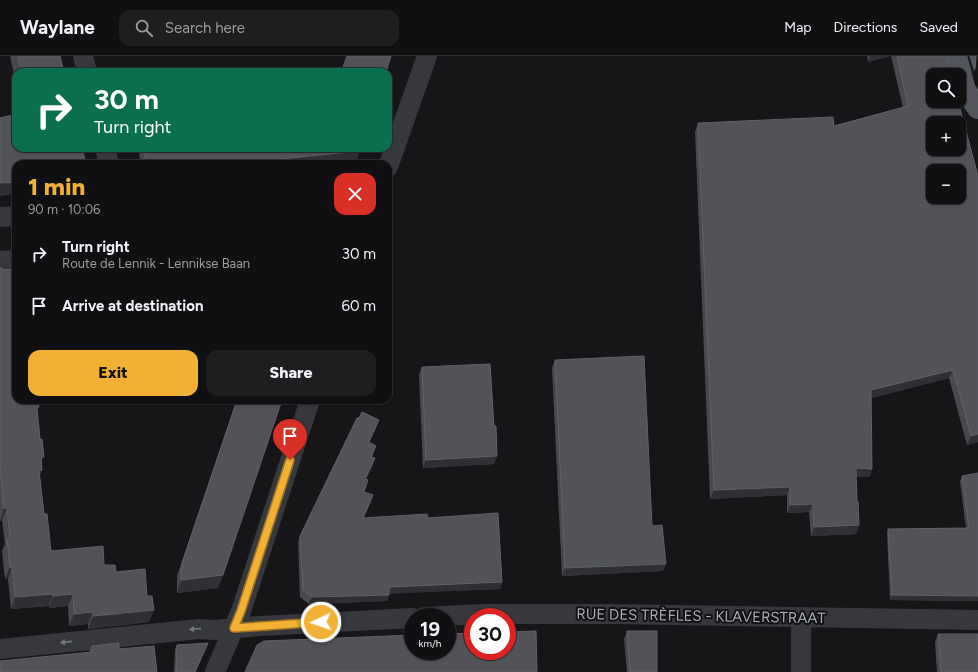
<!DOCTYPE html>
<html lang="en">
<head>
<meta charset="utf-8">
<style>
	body { margin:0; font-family:Figtree,sans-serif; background:#1e1e20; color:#f1f3f6; height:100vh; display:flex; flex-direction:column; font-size:15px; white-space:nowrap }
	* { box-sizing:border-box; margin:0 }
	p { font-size:13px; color:#9c9d9f }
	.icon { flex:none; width:22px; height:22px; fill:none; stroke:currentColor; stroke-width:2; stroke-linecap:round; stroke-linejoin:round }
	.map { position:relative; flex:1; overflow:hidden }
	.panel { position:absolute; left:12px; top:104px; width:380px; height:244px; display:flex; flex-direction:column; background:#101012; border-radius:12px; box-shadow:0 1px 3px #0004,0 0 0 1px #303032 }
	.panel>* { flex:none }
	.top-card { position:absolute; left:12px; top:12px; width:380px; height:84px; border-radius:12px; box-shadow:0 1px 3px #0004,0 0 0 1px #303032; background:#0b6e4f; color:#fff; overflow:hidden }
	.controls { position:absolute; left:926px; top:12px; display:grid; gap:8px }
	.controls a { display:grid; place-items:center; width:40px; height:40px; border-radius:8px; background:#101012; box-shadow:0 1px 3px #0004,0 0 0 1px #303032; font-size:20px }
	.speed { position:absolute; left:404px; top:552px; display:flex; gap:8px; font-size:20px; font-weight:700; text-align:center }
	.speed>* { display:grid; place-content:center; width:52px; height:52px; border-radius:50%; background:#101012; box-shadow:0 1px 3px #0004,0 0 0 1px #303032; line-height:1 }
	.speed small { font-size:10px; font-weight:400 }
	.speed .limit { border:6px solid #d22; background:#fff; color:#111 }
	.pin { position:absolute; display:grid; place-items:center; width:34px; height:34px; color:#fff; margin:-41px -17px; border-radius:50% 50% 50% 0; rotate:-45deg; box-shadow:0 0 4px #0007 }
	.pin .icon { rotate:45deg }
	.me { position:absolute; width:44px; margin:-22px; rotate:267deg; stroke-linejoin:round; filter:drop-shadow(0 0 3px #0008) }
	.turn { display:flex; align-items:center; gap:14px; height:84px; padding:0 16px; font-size:18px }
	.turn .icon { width:52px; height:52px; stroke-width:2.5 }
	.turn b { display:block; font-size:28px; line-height:34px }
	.round { display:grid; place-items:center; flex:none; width:42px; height:42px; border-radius:12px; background:#1e1e20 }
	.summary { display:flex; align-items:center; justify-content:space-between; height:68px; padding:0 16px }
	h1 { font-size:24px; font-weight:800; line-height:30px; color:#f2b134 }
	.primary-button { display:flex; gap:8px; margin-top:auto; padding:8px 16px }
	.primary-button a { flex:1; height:46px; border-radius:12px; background:#f2b134; color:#111; font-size:16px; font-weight:800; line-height:46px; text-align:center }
	.primary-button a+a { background:#1e1e20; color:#f1f3f6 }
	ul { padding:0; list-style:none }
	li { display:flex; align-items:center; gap:12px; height:52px; padding:0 16px }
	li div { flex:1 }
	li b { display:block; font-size:15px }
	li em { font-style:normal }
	header { display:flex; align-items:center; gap:24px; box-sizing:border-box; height:56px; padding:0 20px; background:#101012; border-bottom:1px solid #303032 }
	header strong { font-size:19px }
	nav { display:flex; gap:22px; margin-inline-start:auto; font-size:14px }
	.search { width:280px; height:36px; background:#1e1e20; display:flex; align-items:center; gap:10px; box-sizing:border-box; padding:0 14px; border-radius:12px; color:#9c9d9f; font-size:15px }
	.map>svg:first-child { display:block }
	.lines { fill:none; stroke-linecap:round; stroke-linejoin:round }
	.street { stroke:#37383d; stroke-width:20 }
	.primary { stroke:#53555c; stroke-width:22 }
	.wall { fill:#47494d }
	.shaded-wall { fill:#2f3033 }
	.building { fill:#525359; stroke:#5f6168; fill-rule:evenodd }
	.oneway { fill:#757881 }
	.route-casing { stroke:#9d7322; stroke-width:10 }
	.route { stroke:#f2b134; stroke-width:7 }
	.labels { text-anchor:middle; stroke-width:4; stroke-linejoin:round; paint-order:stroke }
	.street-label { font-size:15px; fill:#a8adb8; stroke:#111113 }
</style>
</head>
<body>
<header>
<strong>Waylane</strong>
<div class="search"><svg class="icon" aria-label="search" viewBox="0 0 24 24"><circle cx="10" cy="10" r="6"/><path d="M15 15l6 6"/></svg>Search here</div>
<nav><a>Map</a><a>Directions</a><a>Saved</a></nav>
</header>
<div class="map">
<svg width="978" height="616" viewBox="0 0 978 616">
	<rect width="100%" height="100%" fill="#161618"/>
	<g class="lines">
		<g class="street">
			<polyline points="83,0 87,16"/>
			<polyline points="105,92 109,108"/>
			<polyline points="388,111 427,0"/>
			<polyline points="0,161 16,160"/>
			<polyline points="0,205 16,204"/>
			<polyline points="424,561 483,558 610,558 978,564"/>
			<polyline points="0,593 199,573 215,574 260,570 413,562"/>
			<polyline points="215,616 241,555 310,344"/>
			<polyline points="801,616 801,561"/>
		</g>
		<polyline class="primary" points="956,0 965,34 978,52"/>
	</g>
	<g class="wall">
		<polygon points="10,0 60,0 64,16 16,16 16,27"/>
		<polygon points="867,0 890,0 868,6"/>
		<polygon points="891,0 946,0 978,120 978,386 967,389 949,322 871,342 872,413 869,421 856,421 857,446 859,469 856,478 811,480 809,456 787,457 787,439 710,443 695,76 698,67 834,70 903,52"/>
		<polygon points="969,0 976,0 975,13 974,16"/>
		<polygon points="138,92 361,92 356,105 329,108 141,108"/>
		<polygon points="0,212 2,214 37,357 42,407 40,420 44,458 51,495 104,509 116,516 149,566 88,573 88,568 69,570 68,550 49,552 49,550 11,553 8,523 5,523 2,495 5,488 2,464 0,465"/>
		<polygon points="555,304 663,515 562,520 552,312"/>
		<polygon points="422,311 494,408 423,412 419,319"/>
		<polygon points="237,344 223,519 218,532 177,537 177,520"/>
		<polygon points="376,371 369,386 376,390 372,401 373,409 366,423 364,436 371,446 363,462 428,462 502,526 500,533 389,537 387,545 309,548 300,541 298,486 300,480"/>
		<polygon points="978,417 978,545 890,544 887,478 888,473 966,472 960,425 962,420"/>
		<polygon points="627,575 657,616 627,616 624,583"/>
		<polygon points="938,578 978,616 937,616 935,586"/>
		<polygon points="177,589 196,616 174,616 175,594"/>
		<polygon points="92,590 119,593 89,596"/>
	</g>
	<g class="shaded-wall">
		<polygon points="870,0 890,0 868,6"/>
		<polygon points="360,95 356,105 329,108 230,108"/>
		<polygon points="16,126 16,138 0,140 0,127"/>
		<polygon points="953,314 949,322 868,343 871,334"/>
		<polygon points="978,378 978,386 967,389 971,380"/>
		<polygon points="497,400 494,408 423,412 426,404"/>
		<polygon points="41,401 44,401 39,413"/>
		<polygon points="375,402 373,409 363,429 365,423"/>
		<polygon points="856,412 872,413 869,421 853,421"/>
		<polygon points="42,414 38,426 39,415"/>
		<polygon points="790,431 787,439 710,443 714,434"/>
		<polygon points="373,439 371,446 360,468 363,462"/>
		<polygon points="813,448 809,456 787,457 790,449"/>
		<polygon points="4,452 7,452 2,464 0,465"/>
		<polygon points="859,469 856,478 811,480 814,471"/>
		<polygon points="666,508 663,515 562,520 565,512"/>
		<polygon points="10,511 12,511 8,523 5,523"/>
		<polygon points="223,519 218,532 177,537 181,524"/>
		<polygon points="502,526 500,533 387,538 389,531"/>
		<polygon points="53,538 49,550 11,553 15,541"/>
		<polygon points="73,538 68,550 49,552 53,540"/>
		<polygon points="389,539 387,545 309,548 312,541"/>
		<polygon points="892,539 978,540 978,545 890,544"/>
		<polygon points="154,554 149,566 88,573 93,560"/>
		<polygon points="93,556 88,568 69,570 74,558"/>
	</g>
	<g class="building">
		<polygon points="18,0 60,0 64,16 21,16"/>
		<polygon points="347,0 391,0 386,16 341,16"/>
		<path d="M897 0H946L951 19H933V45H958L978 120V378L971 380 953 314 871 334 872 413 856 412 857 446 858 445 859 469 814 471 813 448 790 449V431L714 434 698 67 833 61 834 70 908 50ZM933 67H959V93H933ZM933 115H959V141H933Z"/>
		<polygon points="971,0 976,0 975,13"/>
		<polygon points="16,58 16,92 82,92 86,108 16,108 16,126 0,127 0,62"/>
		<polygon points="143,92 361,92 360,95 230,108 147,108"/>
		<polygon points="0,212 2,212 2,214 16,213 16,344 38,344 39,351 37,352 40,383 42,383 44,401 41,401 42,414 39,415 44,458 47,458 51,495 103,490 104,509 115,509 116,516 145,513 147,540 152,540 154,554 93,560 93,556 74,558 73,538 53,540 53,538 15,541 12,511 10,511 7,483 10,483 7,452 4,452 0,412"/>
		<polygon points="644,300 652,470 662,469 666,508 565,512 555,304"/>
		<polygon points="490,308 494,370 496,370 497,400 426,404 422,311"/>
		<polygon points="237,344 282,344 223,519 181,524 182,507"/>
		<polygon points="362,356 379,364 369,386 376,390 371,401 375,402 365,423 368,424 364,436 373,439 363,462 427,458 428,462 498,457 502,526 389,531 389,539 312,541 303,534 300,480 357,362 359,362"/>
		<polygon points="978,417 978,540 892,539 888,473 969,472 962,420"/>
		<polygon points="536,575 537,616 245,616 257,589 264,585 413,579 413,595 447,595 447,578 473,577 473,595 507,595 507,576"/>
		<polygon points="627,575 657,575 657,616 630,616"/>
		<polygon points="938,578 978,578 978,616 941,616"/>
		<polygon points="119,587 119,593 154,590 157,616 0,616 0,605 92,596 92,590"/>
		<polygon points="208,587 195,616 176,616 177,589"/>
	</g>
	<defs><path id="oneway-solid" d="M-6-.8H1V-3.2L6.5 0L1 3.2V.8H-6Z"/></defs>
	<g class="oneway">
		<use href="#oneway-solid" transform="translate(195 573) rotate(176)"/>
		<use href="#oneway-solid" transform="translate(66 586) rotate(174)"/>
	</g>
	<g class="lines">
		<g class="route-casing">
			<polyline id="route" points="290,404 241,555 234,572 321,566"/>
		</g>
		<use href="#route" class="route"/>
	</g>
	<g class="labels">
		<g class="street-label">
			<text transform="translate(701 560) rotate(1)" y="5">RUE DES TRÈFLES - KLAVERSTRAAT</text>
		</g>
	</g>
</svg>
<div class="controls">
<a><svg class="icon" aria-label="search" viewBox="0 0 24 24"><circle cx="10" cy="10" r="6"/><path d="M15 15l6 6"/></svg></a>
<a>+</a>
<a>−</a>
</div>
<div class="speed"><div>19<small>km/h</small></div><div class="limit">30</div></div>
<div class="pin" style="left:290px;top:404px;background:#d93025"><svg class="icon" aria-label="arrive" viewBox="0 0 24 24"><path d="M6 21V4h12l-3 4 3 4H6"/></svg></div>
<svg class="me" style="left:321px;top:566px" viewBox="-20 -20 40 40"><circle r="17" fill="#f2b134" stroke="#fff" stroke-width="3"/><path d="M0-11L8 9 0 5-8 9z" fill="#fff"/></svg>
<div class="top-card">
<div class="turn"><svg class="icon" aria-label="right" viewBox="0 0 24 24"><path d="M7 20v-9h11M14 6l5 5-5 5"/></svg><div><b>30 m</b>Turn right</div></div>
</div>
<section class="panel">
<div class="summary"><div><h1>1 min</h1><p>90 m · 10:06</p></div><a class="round" style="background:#d93025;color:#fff"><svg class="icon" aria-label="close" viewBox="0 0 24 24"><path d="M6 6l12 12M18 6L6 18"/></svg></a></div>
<ul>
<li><svg class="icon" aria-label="right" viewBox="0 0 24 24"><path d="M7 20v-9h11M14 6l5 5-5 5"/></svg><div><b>Turn right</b><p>Route de Lennik - Lennikse Baan</p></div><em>30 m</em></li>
<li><svg class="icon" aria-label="arrive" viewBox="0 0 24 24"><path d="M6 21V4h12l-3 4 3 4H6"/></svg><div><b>Arrive at destination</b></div><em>60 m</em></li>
</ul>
<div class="primary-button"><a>Exit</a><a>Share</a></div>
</section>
</div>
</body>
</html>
